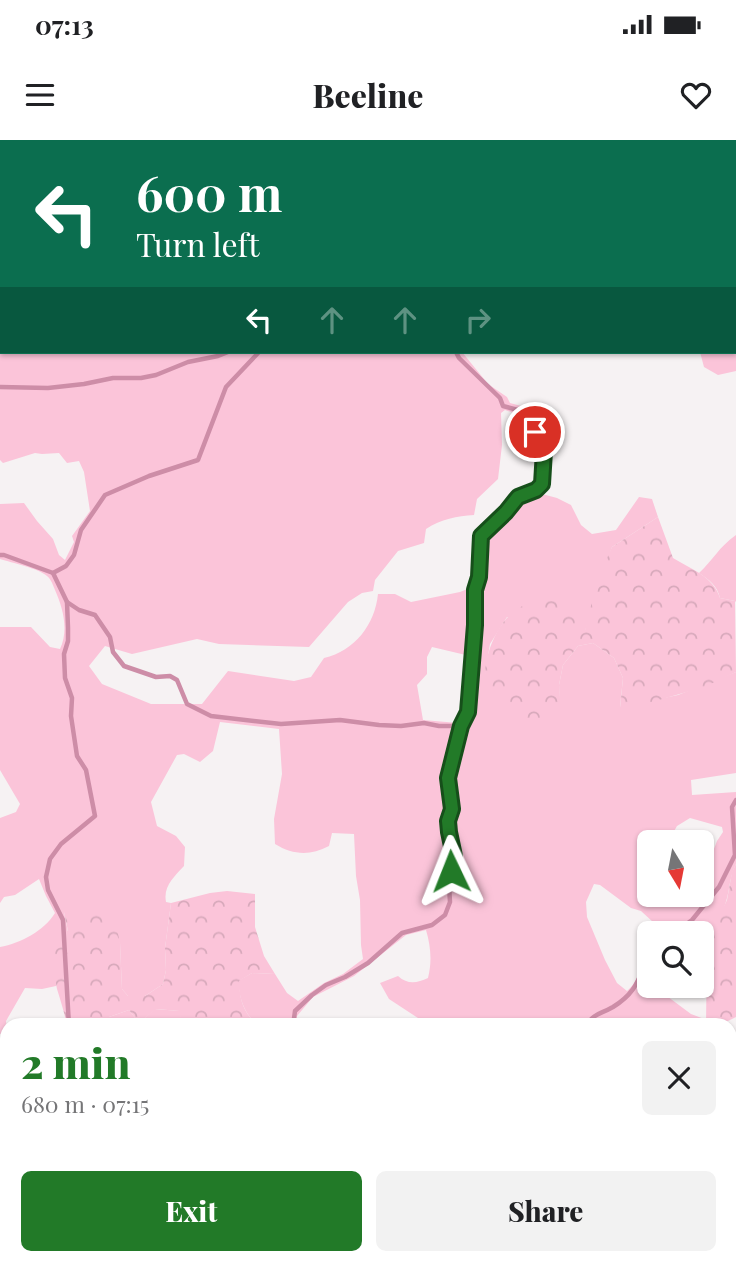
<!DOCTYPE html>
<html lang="en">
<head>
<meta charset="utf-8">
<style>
	body { margin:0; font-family:"Playfair Display",serif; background:#f2f2f2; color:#202124; height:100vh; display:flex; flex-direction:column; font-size:26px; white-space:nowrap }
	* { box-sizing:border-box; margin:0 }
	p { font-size:23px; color:#757577 }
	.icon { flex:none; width:38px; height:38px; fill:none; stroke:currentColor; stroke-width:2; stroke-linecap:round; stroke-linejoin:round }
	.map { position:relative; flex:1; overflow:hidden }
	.side { position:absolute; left:0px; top:878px; width:737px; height:247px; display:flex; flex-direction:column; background:#fff; border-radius:21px 21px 0 0; box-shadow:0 2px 5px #0004 }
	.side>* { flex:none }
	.guide { position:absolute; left:0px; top:0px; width:737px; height:214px; box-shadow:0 2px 5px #0004; background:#0b6e4f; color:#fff; overflow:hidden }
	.needle { width:46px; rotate:170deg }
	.buttons { position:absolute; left:637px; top:690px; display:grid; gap:14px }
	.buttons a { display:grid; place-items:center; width:77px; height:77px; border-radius:10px; background:#fff; box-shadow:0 2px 5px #0004; font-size:35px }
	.pin { position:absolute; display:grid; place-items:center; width:60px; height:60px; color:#fff; margin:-30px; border:4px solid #fff; border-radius:50%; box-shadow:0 2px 7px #0007 }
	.me { position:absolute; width:77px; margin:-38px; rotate:358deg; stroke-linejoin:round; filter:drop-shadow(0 0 5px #0008) }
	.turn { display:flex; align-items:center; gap:24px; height:147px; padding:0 21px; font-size:32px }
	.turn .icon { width:91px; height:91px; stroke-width:2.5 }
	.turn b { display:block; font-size:49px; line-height:60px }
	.lanes { display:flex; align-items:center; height:66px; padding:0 21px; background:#0003; justify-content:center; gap:35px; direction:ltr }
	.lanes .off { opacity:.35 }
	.round { display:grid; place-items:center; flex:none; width:74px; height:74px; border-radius:10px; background:#f2f2f2 }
	.headline { display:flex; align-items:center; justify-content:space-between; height:119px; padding:0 21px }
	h1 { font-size:42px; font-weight:800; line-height:52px; color:#227a28 }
	.action { display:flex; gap:14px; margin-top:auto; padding:14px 21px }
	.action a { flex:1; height:80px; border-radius:10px; background:#227a28; color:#fff; font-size:28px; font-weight:800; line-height:80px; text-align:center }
	.action a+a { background:#f2f2f2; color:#202124 }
	.status { display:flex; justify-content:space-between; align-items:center; height:49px; padding:0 35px; background:#fff; direction:ltr }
	.status svg { height:19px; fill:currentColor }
	header { display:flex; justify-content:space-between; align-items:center; height:91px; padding:0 21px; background:#fff; font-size:32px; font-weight:800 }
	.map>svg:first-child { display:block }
	.green { fill:#fbc4d9; fill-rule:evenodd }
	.forest { fill:url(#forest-crowns) }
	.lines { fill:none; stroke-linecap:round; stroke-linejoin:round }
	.minor { stroke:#cd8da7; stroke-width:4.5 }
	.route-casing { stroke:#164f1a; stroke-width:18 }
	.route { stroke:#227a28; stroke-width:12 }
</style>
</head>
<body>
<div class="status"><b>07:13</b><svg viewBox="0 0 49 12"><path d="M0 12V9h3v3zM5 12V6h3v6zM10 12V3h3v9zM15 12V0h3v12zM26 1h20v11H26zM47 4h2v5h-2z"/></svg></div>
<header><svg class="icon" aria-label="menu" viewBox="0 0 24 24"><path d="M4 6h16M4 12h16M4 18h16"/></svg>Beeline<svg class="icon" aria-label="heart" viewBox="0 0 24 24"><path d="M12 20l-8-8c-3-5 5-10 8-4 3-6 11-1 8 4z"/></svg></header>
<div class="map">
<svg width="736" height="1125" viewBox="0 0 736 1125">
	<defs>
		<pattern id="forest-crowns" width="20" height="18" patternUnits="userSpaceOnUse" patternTransform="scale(1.75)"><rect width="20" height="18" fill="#fbc4d9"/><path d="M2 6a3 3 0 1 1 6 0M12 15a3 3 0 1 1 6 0" fill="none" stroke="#d7a9bb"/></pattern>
	</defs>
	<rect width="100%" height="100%" fill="#f6f2f3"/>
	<g class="green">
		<polygon points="526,0 736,0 736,231 718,235 704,227 700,212 735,212 735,2 527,2"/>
		<path d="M2 69V212H462L488 244 507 257 510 263 532 269 546 309 547 343 542 354 557 358 571 365 581 385 592 394 616 390 639 357 652 359 658 377 612 407 585 491 507 477 490 504 485 534 560 571 559 545 563 525 578 506 593 503 614 518 623 538 620 567 678 555 736 532V633L691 640 692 655 736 652V724C730 735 730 747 727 758 723 774 713 791 707 808L702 801V793H665L669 789 665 783 653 782 641 771 631 768 600 745 594 744 586 762 587 777 605 820 617 843 627 851C641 840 639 823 649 810V823L643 843 648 842 649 845H652L691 874 707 880 706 885H417L421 880 389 859 380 843 398 836C408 845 417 843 428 838 432 822 431 807 426 790L406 795 354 836 313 857 297 876 296 885H257C243 871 240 860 238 841L252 833 275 834 287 853 298 861 324 843 343 834 363 819 361 805 360 760 356 736 354 694 332 693 329 706C310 716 293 715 275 704L274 679 282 634 279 589 220 582 213 611 200 622 184 614 177 615 151 662 157 686 176 696 185 707 184 726C174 737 163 746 166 762L171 763 165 808 166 830 163 844 145 856H128L122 849 120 803 64 772 68 792 56 817V846L42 849 25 848 6 881 7 892 0 894V807C21 803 44 791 55 773L46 756 39 739 15 755 4 757 0 763V678L16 672 20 664 0 630V487H31L50 507 60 509C69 490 63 468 55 450 53 445 51 439 47 436 38 428 12 423 0 419V364L24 363 37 381 53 399 59 415 65 420 74 402 72 396 90 371 84 332 79 321 67 323 59 313 42 314 35 313 3 323 0 320V70ZM505 270 525 277 530 292 539 311 536 344 524 351 518 352 499 376 478 392 475 433 470 448 460 452 411 462 395 454H378C375 484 355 511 324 518L311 537 294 541 228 531 202 564H151L102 544 89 526 105 506 132 514 197 499 219 504 309 507 348 462 362 453 373 451 375 440 398 411 424 403 426 389C441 379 457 376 474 375L477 359 498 339 502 305 501 273ZM432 507 470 516 465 569 458 583 423 580 417 545 427 534V517ZM690 678 722 687 723 692 717 701 710 719 702 726V754H649V702H669V700L677 686Z"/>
		<path d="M736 395V462L735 461 720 458C717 445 709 440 699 433 713 420 719 407 736 395Z"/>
		<polygon points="155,869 180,871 182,885 66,885 65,877 109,877 129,870 139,883"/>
		<polygon points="7,919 7,1103 0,1113 0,937"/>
		<polygon points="736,1056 736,1125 636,1125 625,1118 730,1118 730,1061"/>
		<polygon points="30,1118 107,1118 104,1125 25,1125"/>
		<polygon points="172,1118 356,1118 350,1125 168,1125"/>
		<polygon points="494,1118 595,1118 591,1125 490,1125"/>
	</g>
	<g class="forest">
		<path d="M658 377 673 418C691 429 714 437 720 458L735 461 736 532 704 547 631 568H620L623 538 614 518 593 503 578 506 563 525 559 545 561 571 547 579 519 584C509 578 497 567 491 557 476 536 492 492 509 476 516 470 524 465 532 459L562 462 585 490 597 441 612 407Z"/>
		<polygon points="736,724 736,877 720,885 706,885 707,808 713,789 727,760 732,732"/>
		<path d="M227 751 255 754V787L264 816 275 834 252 833 239 841C240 861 243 871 257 885H182L179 871 156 869 139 883 129 870 109 877H65C63 868 60 859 57 849 54 835 54 805 58 791H68L64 772 93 769 113 771 120 803 122 849 128 856H145L163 844 166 830 165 808 171 763 210 753Z"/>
		<polygon points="356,1118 494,1118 490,1125 350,1125"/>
	</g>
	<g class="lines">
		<g class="minor">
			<polyline points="210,2 212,0"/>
			<polyline points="364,2 366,0"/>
			<polyline points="735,78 736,78"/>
			<polyline points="0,247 48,248 84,244 113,238 141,238 156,235 188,222 218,216 228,212"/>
			<polyline points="0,415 4,415 53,433 66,426 74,415 81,390 105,355 149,336 198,320 226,247 259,212"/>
			<polyline points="53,433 67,462 79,470 95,475 110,497 113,512 124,526 156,537 170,536 177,540 187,564 211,576 281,584 340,580 379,585 401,586 424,583 439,586 461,586"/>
			<polyline points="67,462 68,488 68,501 64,514 65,538 72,558 71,576 77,616 86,630 95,676 61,704 50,719 46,737 48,750 63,780 69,886"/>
			<polyline points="669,793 681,788 692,780 719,747 735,715 732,667 736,660"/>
			<polyline points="293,886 295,871 312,855 326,845 345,837 368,823 402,793 432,785 445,775 450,762 449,746 454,716 449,692 448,681 452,669 448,638 461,586 468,572 475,485 475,450 479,437 481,396 506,372 518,357 536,350 542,344 544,311 535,292 529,273 503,266 500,258 459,218 456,212"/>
			<path d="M585 886C596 872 599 875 613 867 637 852 638 839 649 816"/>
			<polyline points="0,999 7,993"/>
			<polyline points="0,1050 7,1038"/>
			<polyline points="225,1125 247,1118"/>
		</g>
	</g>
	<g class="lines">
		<g class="route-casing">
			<polyline id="route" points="451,731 454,716 449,692 448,681 452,669 448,638 461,586 468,572 475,485 475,450 479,437 481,396 506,372 518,357 536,350 542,344 544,311 535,292"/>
		</g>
		<use href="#route" class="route"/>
	</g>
</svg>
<div class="buttons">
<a><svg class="needle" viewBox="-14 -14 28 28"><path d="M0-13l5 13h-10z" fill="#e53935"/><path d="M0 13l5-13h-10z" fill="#757577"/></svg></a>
<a><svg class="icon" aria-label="search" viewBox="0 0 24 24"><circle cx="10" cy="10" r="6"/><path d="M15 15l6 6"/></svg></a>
</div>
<div class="pin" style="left:535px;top:292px;background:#d93025"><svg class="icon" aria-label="arrive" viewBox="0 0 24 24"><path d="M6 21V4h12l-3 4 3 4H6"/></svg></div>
<svg class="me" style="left:451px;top:731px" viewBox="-20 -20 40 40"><path d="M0-17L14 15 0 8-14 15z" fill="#227a28" stroke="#fff" stroke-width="4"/></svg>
<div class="guide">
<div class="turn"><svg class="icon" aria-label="left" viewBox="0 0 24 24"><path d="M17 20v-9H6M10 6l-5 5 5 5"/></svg><div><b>600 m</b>Turn left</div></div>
<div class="lanes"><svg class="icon" aria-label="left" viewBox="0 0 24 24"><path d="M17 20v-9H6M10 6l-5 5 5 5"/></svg><svg class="icon off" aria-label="ahead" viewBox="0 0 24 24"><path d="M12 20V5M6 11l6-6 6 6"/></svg><svg class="icon off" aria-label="ahead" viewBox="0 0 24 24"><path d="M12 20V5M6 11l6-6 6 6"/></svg><svg class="icon off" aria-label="right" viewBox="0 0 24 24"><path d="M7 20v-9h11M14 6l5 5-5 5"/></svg></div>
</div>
<section class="side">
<div class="headline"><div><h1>2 min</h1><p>680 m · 07:15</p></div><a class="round"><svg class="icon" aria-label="close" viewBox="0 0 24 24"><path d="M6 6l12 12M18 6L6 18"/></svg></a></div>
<div class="action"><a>Exit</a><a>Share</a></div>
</section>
</div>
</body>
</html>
